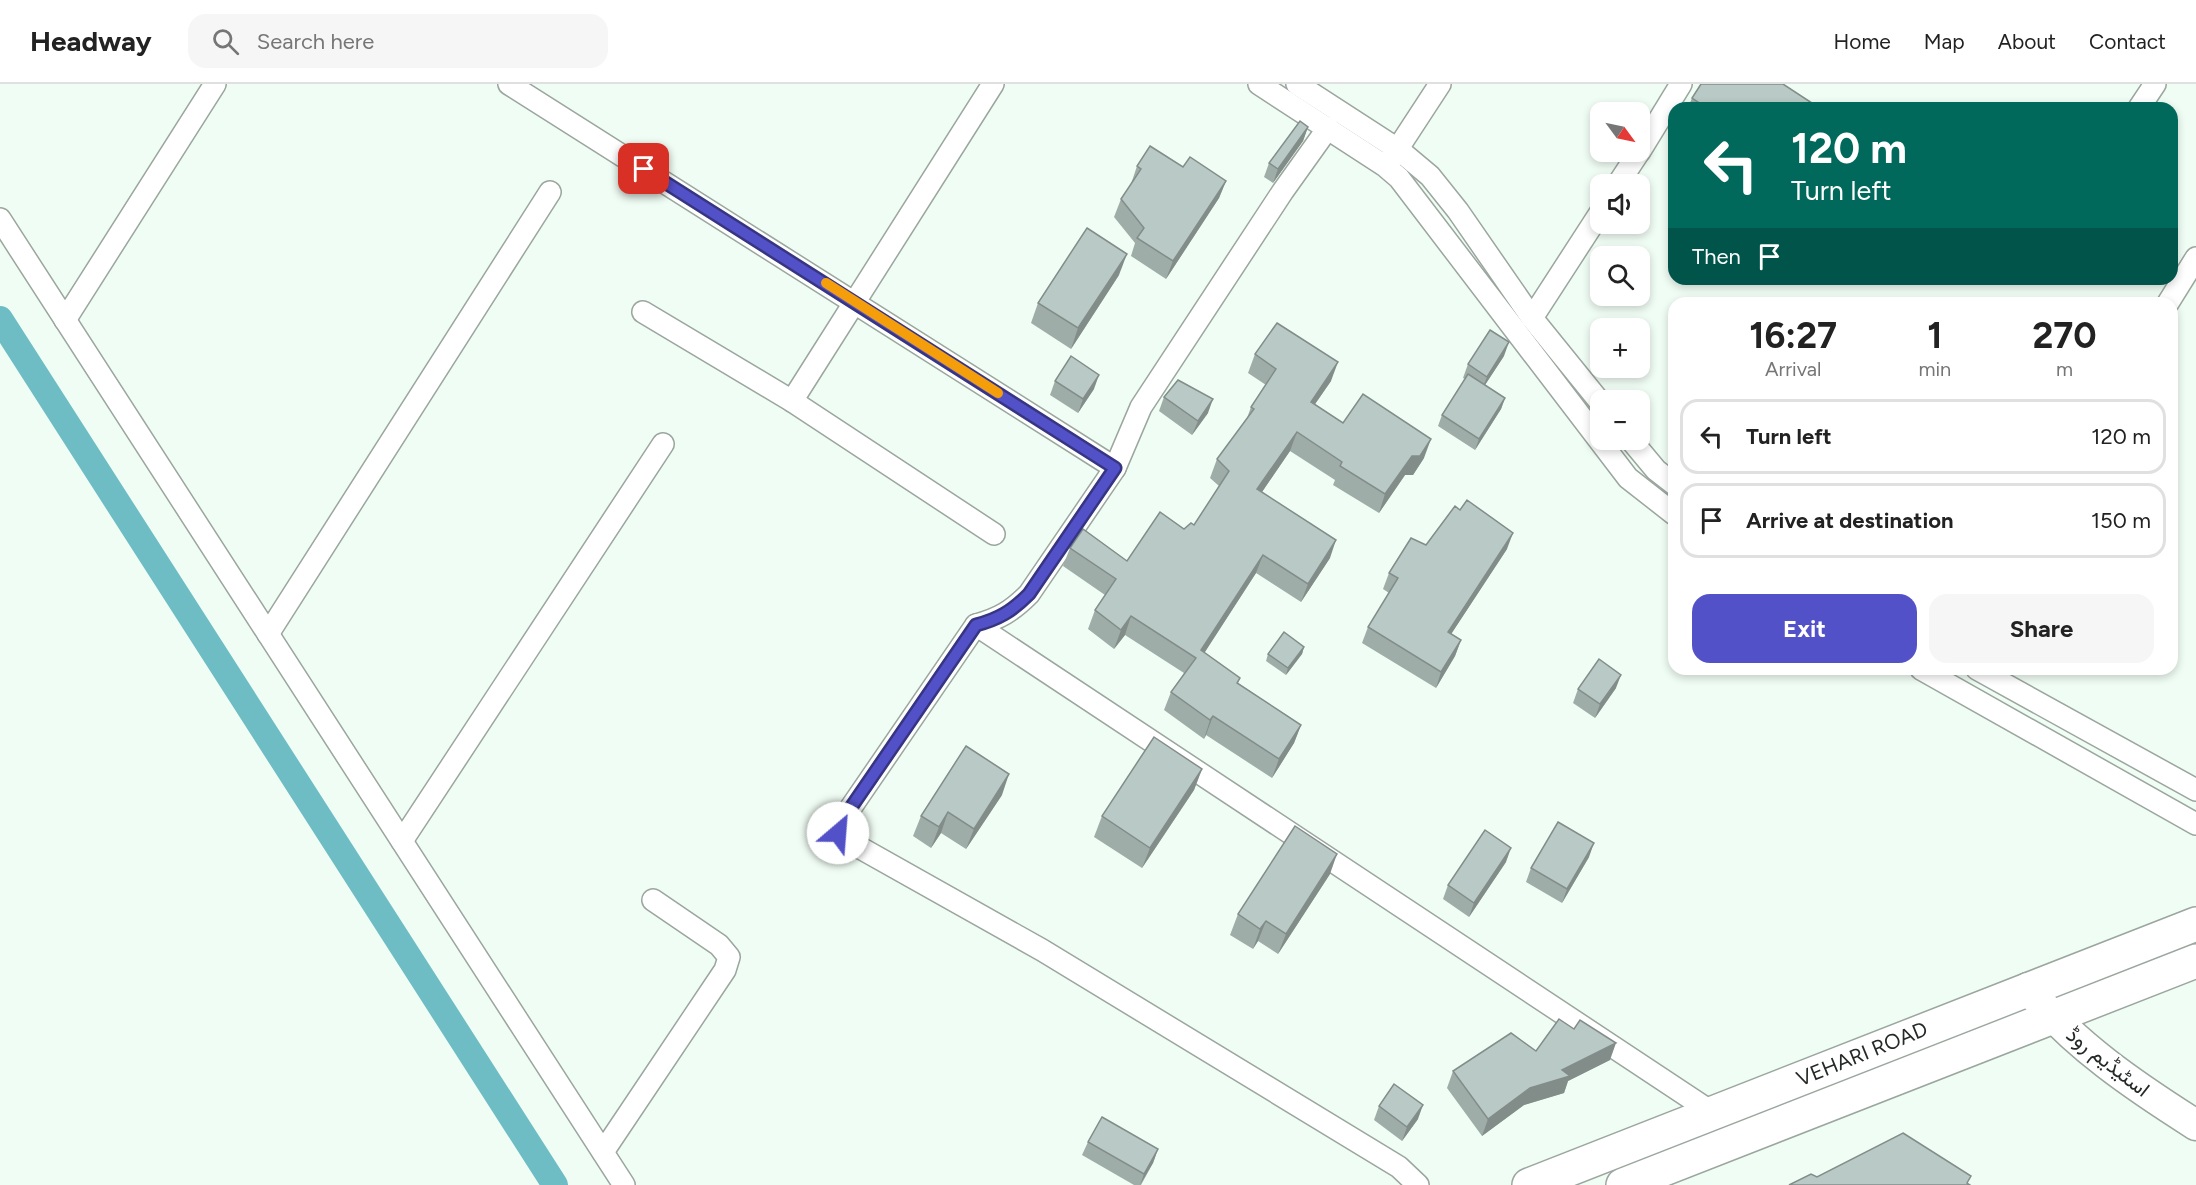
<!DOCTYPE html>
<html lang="en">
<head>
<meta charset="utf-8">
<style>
	body { margin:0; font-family:Figtree,Vazirmatn,sans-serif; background:#f6f6f6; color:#222; height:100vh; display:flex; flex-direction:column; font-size:22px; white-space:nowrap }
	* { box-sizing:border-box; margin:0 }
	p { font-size:20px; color:#767676 }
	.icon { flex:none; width:33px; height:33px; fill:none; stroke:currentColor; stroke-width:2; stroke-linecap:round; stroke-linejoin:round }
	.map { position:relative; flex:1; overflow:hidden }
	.details { position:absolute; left:1668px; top:213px; width:510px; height:378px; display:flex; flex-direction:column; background:#fff; border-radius:18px; box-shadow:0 3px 9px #0003 }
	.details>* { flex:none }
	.banner { position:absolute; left:1668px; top:18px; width:510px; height:183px; border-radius:18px; box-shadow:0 3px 9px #0003; background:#00695c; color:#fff; overflow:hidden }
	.needle { width:39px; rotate:123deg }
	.fabs { position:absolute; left:1590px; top:18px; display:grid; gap:12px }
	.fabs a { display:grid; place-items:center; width:60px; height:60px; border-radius:12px; background:#fff; box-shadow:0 3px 9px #0003; font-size:30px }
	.pin { position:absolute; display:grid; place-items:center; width:51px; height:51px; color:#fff; margin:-26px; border-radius:12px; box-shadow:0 3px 9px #0006 }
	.me { position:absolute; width:66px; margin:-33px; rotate:27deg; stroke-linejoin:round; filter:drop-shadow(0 0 4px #0008) }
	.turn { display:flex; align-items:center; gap:21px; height:126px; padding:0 24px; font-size:27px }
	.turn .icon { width:78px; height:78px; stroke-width:2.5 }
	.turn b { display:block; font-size:42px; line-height:51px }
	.then { display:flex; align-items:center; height:57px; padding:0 24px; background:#0003; gap:12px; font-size:22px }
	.eta { display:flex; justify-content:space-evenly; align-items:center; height:102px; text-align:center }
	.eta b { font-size:36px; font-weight:700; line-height:42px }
	.button { display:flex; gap:12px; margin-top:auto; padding:12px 24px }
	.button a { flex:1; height:69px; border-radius:18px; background:#5351c8; color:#fff; font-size:24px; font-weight:700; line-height:69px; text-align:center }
	.button a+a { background:#f6f6f6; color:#222 }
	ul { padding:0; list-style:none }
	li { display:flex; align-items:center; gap:18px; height:75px; margin:0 12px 9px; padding:0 12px; border:3px solid #e0e0e0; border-radius:18px }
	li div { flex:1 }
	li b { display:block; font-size:22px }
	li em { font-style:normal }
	header { display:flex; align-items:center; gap:36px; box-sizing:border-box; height:84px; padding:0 30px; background:#fff; border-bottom:2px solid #e0e0e0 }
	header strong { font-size:28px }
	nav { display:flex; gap:33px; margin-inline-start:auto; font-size:21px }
	.search { width:420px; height:54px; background:#f6f6f6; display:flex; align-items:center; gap:15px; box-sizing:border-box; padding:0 21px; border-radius:18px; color:#767676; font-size:22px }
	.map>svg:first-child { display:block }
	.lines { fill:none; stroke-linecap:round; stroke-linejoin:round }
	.canal { stroke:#6ebdc5; stroke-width:26 }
	.minor-casing { stroke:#9aa69e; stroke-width:24 }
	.secondary-casing { stroke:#9aa69e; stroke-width:33 }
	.primary-casing { stroke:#9aa69e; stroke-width:36 }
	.minor { stroke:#fff; stroke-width:21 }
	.secondary { stroke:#fff; stroke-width:30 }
	.primary { stroke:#fff; stroke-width:33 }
	.wall { fill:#9fada9 }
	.shaded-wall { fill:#828d8a }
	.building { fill:#b9c9c5; stroke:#828d8a; stroke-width:1.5 }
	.route-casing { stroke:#363582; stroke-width:15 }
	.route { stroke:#5351c8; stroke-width:10 }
	.slow { stroke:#f59e0b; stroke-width:10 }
	.labels { text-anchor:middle; stroke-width:4.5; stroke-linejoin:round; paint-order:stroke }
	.street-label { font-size:21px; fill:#252a26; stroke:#fff }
</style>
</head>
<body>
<header>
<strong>Headway</strong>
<div class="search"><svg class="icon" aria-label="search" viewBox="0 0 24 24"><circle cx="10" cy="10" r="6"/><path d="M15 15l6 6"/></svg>Search here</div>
<nav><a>Home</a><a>Map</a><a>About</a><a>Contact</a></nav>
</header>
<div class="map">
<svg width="2196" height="1101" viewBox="0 0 2196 1101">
	<rect width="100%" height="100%" fill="#f0fdf4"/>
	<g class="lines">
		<polyline class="canal" points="0,235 555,1101"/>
		<g class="minor-casing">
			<g id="minor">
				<polyline points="509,0 1115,384"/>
				<polyline points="1259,0 1385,82 1399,94 1628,394 1674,430"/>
				<polyline points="1297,0 1399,66 1430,92 1458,127 1532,234 1600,318"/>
				<polyline points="2139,24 2155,0"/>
				<path d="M1328 44 1283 107 1141 323 1115 384 1029 510C1012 527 999 535 976 541L841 738 838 749 848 757 1042 866 1399 1083 1418 1101"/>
				<polyline points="1640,67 1681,0"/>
				<polyline points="1391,75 1440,0"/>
				<polyline points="1618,100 1639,68"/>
				<polyline points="0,135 624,1101"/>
				<polyline points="2168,219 2196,174"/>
				<polyline points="643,228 792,317 994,450"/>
				<polyline points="1532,234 1600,129"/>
				<polyline points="65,236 215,0"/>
				<polyline points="792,317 993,0"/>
				<polyline points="1631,356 1656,386 1674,400"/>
				<polyline points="976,541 1713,1029"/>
				<polyline points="268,550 550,108"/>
				<polyline points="1921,585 2196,740"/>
				<polyline points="1977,585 2196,706"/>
				<polyline points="402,757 663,360"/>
				<polyline points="603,1068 725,886 729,873 719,861 653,816"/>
			</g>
		</g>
		<g class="secondary-casing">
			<path id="secondary" d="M2028 904C2072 960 2136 1003 2196 1041"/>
		</g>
		<g class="primary-casing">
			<g id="primary">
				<polyline points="1529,1101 2196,840"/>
				<polyline points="1623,1101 2196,877"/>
			</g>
		</g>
		<use href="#minor" class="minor"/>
		<use href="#secondary" class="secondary"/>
		<use href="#primary" class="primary"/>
	</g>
	<g class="wall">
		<polygon points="1692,14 1814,24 1688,24"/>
		<polygon points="1308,43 1303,57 1273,99 1264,93 1269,79"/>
		<polygon points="1137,82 1183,83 1226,97 1219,114 1166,195 1131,172 1135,159 1114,133 1121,115 1131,100"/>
		<polygon points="1119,191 1071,265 1031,239 1038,219"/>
		<polygon points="1255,270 1331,297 1315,320 1343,339 1424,374 1413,391 1405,391 1379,429 1333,401 1335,396 1290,367 1262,408 1330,474 1301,518 1256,489 1204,569 1240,594 1238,599 1301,641 1294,659 1272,694 1206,651 1204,655 1164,626 1171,608 1184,589 1125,551 1114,565 1088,545 1095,526 1105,511 1063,482 1070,464 1127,477 1194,441 1219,402 1210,394 1217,375 1247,334 1251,323 1266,301 1248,289"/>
		<polygon points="1504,272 1485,301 1505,314 1501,325 1475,366 1438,342 1442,331 1465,295 1463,294 1468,280"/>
		<polygon points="1055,297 1094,305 1078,329 1050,311"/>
		<polygon points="1164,313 1208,329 1192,351 1159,327"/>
		<polygon points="1426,461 1507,465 1451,550 1461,556 1455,572 1436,604 1362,559 1368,543 1389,509 1383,505 1389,489"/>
		<polygon points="1304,563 1302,570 1286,591 1266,577 1268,570"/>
		<polygon points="1616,604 1595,634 1573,619 1578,605"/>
		<polygon points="1202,685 1194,706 1142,784 1094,753 1102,732"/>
		<polygon points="1002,711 966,765 941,749 931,764 913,752 921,732"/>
		<polygon points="1589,773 1562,819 1526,798 1531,784"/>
		<polygon points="1506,778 1469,833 1443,815 1448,801"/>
		<polygon points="1330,790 1278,870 1258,857 1253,865 1230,851 1238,830"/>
		<polygon points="1536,967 1610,976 1568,997 1564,1009 1524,1021 1482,1052 1447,1004 1453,987"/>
		<polygon points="1379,1022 1418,1035 1402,1057 1374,1036"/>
		<polygon points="1088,1058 1158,1065 1153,1079 1141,1101 1134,1101 1082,1071"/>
	</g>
	<g class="shaded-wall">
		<polygon points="1308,43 1303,57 1273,99 1278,85"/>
		<polygon points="1226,97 1219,114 1166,195 1173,177"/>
		<polygon points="1127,170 1119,191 1071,265 1078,244"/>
		<polygon points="1509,258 1504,272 1481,307 1487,293"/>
		<polygon points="1338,278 1331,297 1304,336 1311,318"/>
		<polygon points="1099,291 1094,305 1078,329 1083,315"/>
		<polygon points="1505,314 1501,325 1475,366 1479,355"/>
		<polygon points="1213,315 1208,329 1192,351 1198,337"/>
		<polygon points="1297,348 1290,367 1251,424 1257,405"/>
		<polygon points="1431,355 1424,374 1413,391 1405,391 1379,429 1385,410 1412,372"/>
		<polygon points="1513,449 1507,465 1442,564 1448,548"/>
		<polygon points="1336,456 1330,474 1301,518 1308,500"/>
		<polygon points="1263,471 1256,489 1194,585 1201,566"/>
		<polygon points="1131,532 1125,551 1114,565 1121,546"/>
		<polygon points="1461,556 1455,572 1436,604 1441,588"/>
		<polygon points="1304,563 1302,570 1286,591 1288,584"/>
		<polygon points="1621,591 1616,604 1595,634 1600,620"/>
		<polygon points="1213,632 1206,651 1204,655 1210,636"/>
		<polygon points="1301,641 1294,659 1272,694 1279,675"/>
		<polygon points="1202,685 1194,706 1142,784 1150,764"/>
		<polygon points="1009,690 1002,711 966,765 974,745"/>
		<polygon points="948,728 941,749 931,764 939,743"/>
		<polygon points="1594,759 1589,773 1562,819 1567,805"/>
		<polygon points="1511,764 1506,778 1469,833 1474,819"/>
		<polygon points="1337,770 1330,790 1278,870 1286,850"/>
		<polygon points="1266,837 1258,857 1253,865 1260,845"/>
		<polygon points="1616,959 1610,976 1568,997 1564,1009 1524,1021 1482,1052 1488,1035 1530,1004 1562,986"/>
		<polygon points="1423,1021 1418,1035 1402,1057 1407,1043"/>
		<polygon points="1158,1065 1153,1079 1140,1101 1144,1090"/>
	</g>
	<g class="building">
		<polygon points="1701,0 1783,0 1815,21 1813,24 1707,24 1692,14"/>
		<polygon points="1300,37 1308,43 1278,85 1269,79"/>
		<polygon points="1150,62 1183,83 1190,73 1226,97 1173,177 1137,154 1144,144 1121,115 1141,85 1137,82"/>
		<polygon points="1087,144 1127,170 1078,244 1038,219"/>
		<polygon points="1277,239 1338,278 1311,318 1343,339 1363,310 1431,355 1420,372 1412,372 1385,410 1340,382 1342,378 1297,348 1257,405 1336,456 1308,500 1263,471 1201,566 1240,594 1237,599 1301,641 1279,675 1213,632 1210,636 1171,608 1196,574 1131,532 1121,546 1095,526 1116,495 1070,464 1083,445 1127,477 1160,428 1184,445 1191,439 1194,441 1229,387 1217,375 1254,325 1251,323 1276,285 1255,270"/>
		<polygon points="1490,246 1509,258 1487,293 1468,280"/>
		<polygon points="1071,272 1099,291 1083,315 1055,297"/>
		<polygon points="1468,290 1505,314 1479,355 1442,331"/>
		<polygon points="1178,296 1213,315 1198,337 1164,313"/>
		<polygon points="1467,416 1513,449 1448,548 1461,556 1441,588 1368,543 1398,494 1389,489 1411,454 1426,461 1455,422 1460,426"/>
		<polygon points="1284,548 1304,563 1288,584 1268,570"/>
		<polygon points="1599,575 1621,591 1600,620 1578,605"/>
		<polygon points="1154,653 1202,685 1150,764 1102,732"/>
		<polygon points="966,662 1009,690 974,745 948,728 939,743 921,732"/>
		<polygon points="1558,738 1594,759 1567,805 1531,784"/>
		<polygon points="1295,742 1337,770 1286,850 1266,837 1260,845 1238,830"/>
		<polygon points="1485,746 1511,764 1474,819 1448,801"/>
		<polygon points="1559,935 1574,945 1580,936 1616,959 1562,986 1570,992 1530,1004 1488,1035 1453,987 1511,949 1536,967"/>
		<polygon points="1394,1000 1423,1021 1407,1043 1379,1022"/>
		<polygon points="1102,1033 1158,1065 1144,1090 1088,1058"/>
		<polygon points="1903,1049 1971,1092 1967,1099 1970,1101 1789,1101 1811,1090 1817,1093"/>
	</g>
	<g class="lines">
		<g class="route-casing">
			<path id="route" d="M644 85 1115 384 1029 510C1012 527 999 535 976 541L841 738 838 749"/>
		</g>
		<use href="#route" class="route"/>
		<polyline class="slow" points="826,199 998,309"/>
	</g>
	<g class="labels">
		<g class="street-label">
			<text transform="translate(1862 970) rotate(-22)" y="7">VEHARI ROAD</text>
			<text transform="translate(2108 978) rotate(38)" y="7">اسٹیڈیم روڈ</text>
		</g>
	</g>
</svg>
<div class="fabs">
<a><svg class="needle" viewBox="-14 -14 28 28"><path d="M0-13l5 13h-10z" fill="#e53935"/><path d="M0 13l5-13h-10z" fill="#767676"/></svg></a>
<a><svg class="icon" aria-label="sound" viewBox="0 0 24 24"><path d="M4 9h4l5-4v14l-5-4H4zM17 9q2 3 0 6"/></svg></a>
<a><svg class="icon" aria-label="search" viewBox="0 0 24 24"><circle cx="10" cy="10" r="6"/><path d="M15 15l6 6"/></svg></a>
<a>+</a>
<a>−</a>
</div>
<div class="pin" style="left:644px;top:85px;background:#d93025"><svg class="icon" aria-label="arrive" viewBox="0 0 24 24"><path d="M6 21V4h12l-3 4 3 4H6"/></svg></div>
<svg class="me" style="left:838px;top:749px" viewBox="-20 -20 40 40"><circle r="19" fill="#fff"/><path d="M0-13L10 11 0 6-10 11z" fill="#5351c8"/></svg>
<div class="banner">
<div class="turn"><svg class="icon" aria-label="left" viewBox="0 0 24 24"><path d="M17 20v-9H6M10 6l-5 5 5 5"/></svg><div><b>120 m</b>Turn left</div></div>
<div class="then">Then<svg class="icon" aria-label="arrive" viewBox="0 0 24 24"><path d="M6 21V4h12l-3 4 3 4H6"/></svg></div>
</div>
<section class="details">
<div class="eta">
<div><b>16:27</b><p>Arrival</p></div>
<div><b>1</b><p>min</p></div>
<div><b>270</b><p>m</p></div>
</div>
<ul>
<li><svg class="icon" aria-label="left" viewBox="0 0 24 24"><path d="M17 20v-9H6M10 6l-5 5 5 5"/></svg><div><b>Turn left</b></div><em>120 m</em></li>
<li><svg class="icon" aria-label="arrive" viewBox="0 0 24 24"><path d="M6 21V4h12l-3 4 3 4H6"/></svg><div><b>Arrive at destination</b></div><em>150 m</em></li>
</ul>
<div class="button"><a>Exit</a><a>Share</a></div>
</section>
</div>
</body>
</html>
